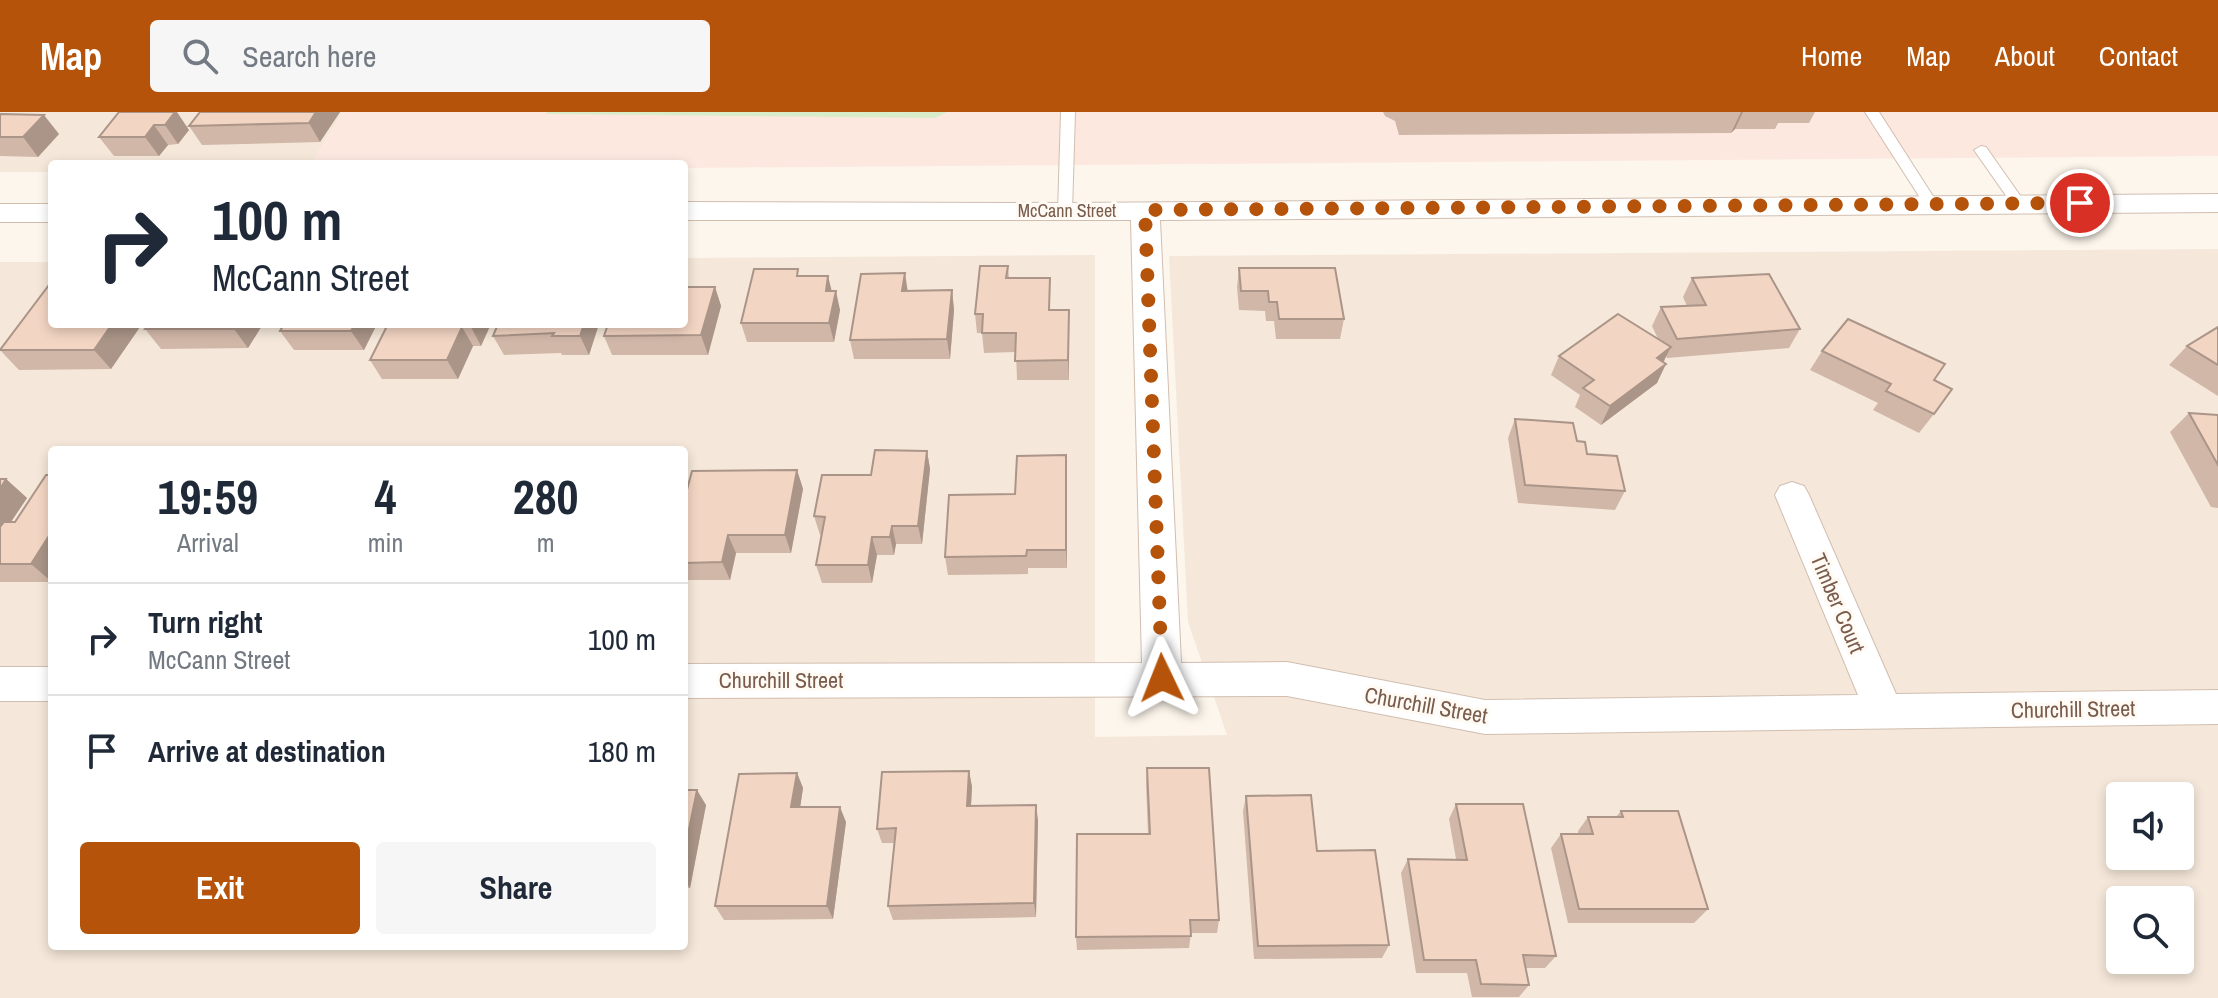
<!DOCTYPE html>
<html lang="en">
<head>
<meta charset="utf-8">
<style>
	body { margin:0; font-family:"Archivo Narrow",sans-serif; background:#f6f6f7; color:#1f2937; height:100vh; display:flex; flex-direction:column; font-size:30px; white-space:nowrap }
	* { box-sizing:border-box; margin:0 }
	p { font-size:26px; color:#747a83 }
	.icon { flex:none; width:44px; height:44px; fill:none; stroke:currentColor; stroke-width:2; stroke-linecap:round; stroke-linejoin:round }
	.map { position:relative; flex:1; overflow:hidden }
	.sheet { position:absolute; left:48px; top:334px; width:640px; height:504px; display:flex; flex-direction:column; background:#fff; border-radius:8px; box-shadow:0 4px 12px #0003 }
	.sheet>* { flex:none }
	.banner { position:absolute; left:48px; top:48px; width:640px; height:168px; border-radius:8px; box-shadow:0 4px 12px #0003; background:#fff; color:#1f2937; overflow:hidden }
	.controls { position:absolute; left:2106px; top:670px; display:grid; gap:16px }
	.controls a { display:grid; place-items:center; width:88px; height:88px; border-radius:8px; background:#fff; box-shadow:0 4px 12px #0003; font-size:40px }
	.pin { position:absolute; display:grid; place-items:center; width:68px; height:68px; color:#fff; margin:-34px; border:4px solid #fff; border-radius:50%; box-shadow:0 2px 8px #0007 }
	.me { position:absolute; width:88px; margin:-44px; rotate:358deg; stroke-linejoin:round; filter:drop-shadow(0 0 6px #0008) }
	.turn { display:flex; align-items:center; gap:28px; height:168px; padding:0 32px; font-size:36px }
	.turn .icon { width:104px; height:104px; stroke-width:2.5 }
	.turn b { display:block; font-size:56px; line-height:68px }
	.eta { display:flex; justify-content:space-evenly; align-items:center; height:136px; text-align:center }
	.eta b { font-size:48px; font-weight:700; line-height:56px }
	.cta { display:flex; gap:16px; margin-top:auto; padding:16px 32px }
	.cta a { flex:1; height:92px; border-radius:8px; background:#b45309; color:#fff; font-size:32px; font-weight:700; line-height:92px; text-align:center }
	.cta a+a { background:#f6f6f7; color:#1f2937 }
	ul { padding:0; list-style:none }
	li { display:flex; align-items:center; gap:24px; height:112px; padding:0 32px; border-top:2px solid #e0e1e3 }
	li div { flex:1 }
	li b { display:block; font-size:30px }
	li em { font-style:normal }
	header { display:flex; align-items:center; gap:48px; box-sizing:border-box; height:112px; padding:0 40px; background:#b45309; color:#fff }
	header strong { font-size:38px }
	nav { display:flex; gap:44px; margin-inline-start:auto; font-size:28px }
	.search { width:560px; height:72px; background:#f6f6f7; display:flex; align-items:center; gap:20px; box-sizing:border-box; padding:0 28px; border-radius:8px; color:#747a83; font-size:30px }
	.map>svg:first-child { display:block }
	.residential { fill:#f5e8da; fill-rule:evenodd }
	.commercial { fill:#fde8e0 }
	.green { fill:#d8ecc9 }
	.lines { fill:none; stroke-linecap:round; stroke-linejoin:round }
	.service-casing { stroke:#d1beb0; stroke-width:2 }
	.minor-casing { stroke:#d1beb0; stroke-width:2 }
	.service { fill:#fff; fill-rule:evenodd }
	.minor { fill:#fff; fill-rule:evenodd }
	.wall { fill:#d1b7a8 }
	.shaded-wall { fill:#aa9588 }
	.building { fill:#f3d5c3; stroke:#aa9588; stroke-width:2 }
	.route { stroke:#b45309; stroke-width:14; stroke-dasharray:0 25.2 }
	.labels { text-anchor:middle; stroke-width:6; stroke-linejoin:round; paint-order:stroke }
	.far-street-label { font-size:18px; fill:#7a5c4d; stroke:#fffaf3 }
	.street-label { font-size:22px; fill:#7a5c4d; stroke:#fffaf3 }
</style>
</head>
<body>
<header>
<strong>Map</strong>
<div class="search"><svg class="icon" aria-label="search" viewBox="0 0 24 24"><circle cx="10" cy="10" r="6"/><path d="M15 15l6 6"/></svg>Search here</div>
<nav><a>Home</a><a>Map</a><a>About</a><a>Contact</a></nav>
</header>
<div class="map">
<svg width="2218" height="886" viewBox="0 0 2218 886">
	<rect width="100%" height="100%" fill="#fdf6ec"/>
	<g class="residential">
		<polygon points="0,0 343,0 311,52 52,52 52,60 0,60"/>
		<path d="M2218 137V886H0V150H52V212H684V146L1095 143V625L1227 623 1188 510 1169 144ZM52 338H684V834H52ZM2120 684H2180V744H2120ZM2120 788H2180V848H2120Z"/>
	</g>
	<polygon class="commercial" points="343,0 2218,0 2218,44 684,56 684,52 311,52"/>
	<polygon class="green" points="547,0 947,0 935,6 546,2"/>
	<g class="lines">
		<g class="service-casing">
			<g id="service">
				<polygon points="1061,0 1075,0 1072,100 1065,104 1058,100"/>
				<polygon points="1865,0 1879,0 1938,92 1936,95 1926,95"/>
				<polygon points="1981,34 1986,35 2024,89 2024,95 2014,95 1974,38"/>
			</g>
		</g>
		<g class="minor-casing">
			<g id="minor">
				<polygon points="2218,82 2218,100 1160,108 1181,551 1287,550 1485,588 1858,583 1775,383 1780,374 1792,370 1804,374 1809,383 1896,582 2218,578 2218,612 1485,622 1287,584 684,586 684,552 1142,551 1131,108 684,108 684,90 1065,91"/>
				<rect x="0" y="92" width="52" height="18"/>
				<rect x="0" y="555" width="52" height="34"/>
			</g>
		</g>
		<use href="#service" class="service"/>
		<use href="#minor" class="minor"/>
	</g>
	<g class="wall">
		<polygon points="119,0 189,18 178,32 168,33 159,44 114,44 99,25"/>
		<polygon points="200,0 340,0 320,30 202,33 189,14"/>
		<polygon points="1383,0 1815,0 1809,11 1778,11 1775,17 1735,17 1731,21 1399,23 1395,9 1385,4"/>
		<polygon points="0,2 59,22 38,45 0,44"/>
		<polygon points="1008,154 1009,166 1050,166 1050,198 1069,198 1069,268 1017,268 1016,240 984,241 982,221 977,221 975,202"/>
		<polygon points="1239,156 1344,207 1340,227 1276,227 1274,209 1266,209 1265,199 1239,198 1237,175"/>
		<polygon points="800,164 832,179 840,198 834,230 747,230 741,211"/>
		<polygon points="1692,166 1800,217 1789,236 1667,246 1666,244 1657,271 1601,313 1575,295 1580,283 1551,263 1559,244 1658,227 1652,214 1661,195 1687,194 1683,185"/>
		<polygon points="715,175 721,194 708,243 612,243 604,224"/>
		<polygon points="952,178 954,198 950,247 854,247 850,228 908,179"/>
		<polygon points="142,212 111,257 19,258 0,238"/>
		<polygon points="149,212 263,212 248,236 161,237 145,217"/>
		<polygon points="284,212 377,212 364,238 294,238 280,219"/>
		<polygon points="388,212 491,212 481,234 473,234 458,267 382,267 370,248"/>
		<polygon points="599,212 589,243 562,243 561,241 504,243 493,224"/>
		<polygon points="2218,215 2218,284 2169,253 2187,234"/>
		<polygon points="1822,239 1934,268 1934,302 1919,321 1873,298 1878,291 1810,258"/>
		<polygon points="2189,301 2218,303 2218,396 2211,395 2170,320"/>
		<polygon points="1515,307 1577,329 1587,342 1625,379 1615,398 1518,391 1508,326"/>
		<polygon points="927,339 930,357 922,432 896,432 894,443 877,443 872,471 822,471 816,453 821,423 820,423 814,404 871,363"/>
		<polygon points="797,358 803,377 791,441 736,441 730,468 684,468 684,389"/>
		<polygon points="1067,362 1067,456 1028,456 1028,462 948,463 945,445 1015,382"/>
		<polygon points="52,363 52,470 0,470 0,367 6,367 27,386 11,410 15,410"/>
		<polygon points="1147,656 1219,808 1217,821 1191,821 1189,836 1077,838 1076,825 1148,722 1146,672"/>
		<polygon points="969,659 972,675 971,694 1038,708 1036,805 893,808 888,794 894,731 882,731 877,717"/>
		<polygon points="797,661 803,676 800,695 846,710 833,807 724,808 715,794"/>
		<polygon points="684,678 706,693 690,776 684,776"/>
		<polygon points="1246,684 1317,739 1389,833 1382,846 1254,847 1243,699"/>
		<polygon points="1456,692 1556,844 1545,856 1526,856 1529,873 1519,885 1472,885 1467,861 1416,861 1401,761 1408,747 1456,747 1449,707"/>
		<polygon points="1621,699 1708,797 1694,811 1568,811 1551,736 1561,722 1578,722 1578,719 1588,705 1616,705"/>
	</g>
	<g class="shaded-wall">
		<polygon points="175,0 177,0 189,18 178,32 165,13"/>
		<polygon points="316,0 340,0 320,30 309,11"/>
		<polygon points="1741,0 1743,0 1735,17 1731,21"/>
		<polygon points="44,3 59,22 38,45 23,25"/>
		<polygon points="154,13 168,33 159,44 145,25"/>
		<polygon points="905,161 908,181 902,179"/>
		<polygon points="828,164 833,184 826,179"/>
		<polygon points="715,175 721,194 708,243 701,223"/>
		<polygon points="952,178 954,198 950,247 947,227"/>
		<polygon points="836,179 840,198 834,230 829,211"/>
		<polygon points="1069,198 1069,268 1068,248"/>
		<polygon points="112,212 142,212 111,257 94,238"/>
		<polygon points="237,212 263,212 248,236 234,217"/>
		<polygon points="355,212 377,212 364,238 351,219"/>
		<polygon points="472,212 491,212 481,234 471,215"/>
		<polygon points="584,212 599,212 589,243 580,224"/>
		<polygon points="462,215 473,234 458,267 447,248"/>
		<polygon points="1671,235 1661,254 1657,246"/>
		<polygon points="1666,252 1657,271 1601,313 1610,294"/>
		<polygon points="927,339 930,357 922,432 918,414"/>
		<polygon points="1066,343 1067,362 1067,456 1066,438"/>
		<polygon points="797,358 803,377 791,441 785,423"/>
		<polygon points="6,367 27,386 0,426 0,377"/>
		<polygon points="892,414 896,432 894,443 890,425"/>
		<polygon points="52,419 52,470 31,452"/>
		<polygon points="728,423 736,441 730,468 722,450"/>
		<polygon points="872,425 877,443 872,471 868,453"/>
		<polygon points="969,659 972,675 970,709 967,694"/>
		<polygon points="797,661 803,676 798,710 791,695"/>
		<polygon points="697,678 706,693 690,776 684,768 684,742"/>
		<polygon points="1036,693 1038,708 1036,805 1034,791"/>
		<polygon points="840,695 846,710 833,807 827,794"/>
	</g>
	<g class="building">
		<polygon points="119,0 175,0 165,13 154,13 145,25 99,25"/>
		<polygon points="200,0 316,0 309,11 189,14"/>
		<polygon points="0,2 44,3 23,25 0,25"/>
		<polygon points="980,154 1008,154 1006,166 1050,166 1049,198 1069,198 1068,248 1015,249 1016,221 982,221 983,202 975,202"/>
		<polygon points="1239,156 1335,156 1344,207 1279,207 1277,190 1269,190 1268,179 1241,179"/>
		<polygon points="754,157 798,157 797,164 828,164 826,179 836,179 829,211 741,211"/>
		<polygon points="905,161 902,179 952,178 947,227 850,228 861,162"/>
		<polygon points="1769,162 1800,217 1677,227 1661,195 1706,193 1692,166"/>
		<polygon points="52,169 52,212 112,212 94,238 0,238"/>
		<polygon points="684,175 715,175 701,223 604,224 608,212 684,212"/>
		<polygon points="1618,202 1671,235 1657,246 1666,252 1610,294 1583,276 1594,268 1559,244"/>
		<polygon points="1848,207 1945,252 1934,268 1952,277 1934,302 1886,279 1891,272 1822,239"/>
		<polygon points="149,212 237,212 234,217 145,217"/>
		<polygon points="284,212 355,212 351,219 280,219"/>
		<polygon points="388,212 472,212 471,215 462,215 447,248 370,248"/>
		<polygon points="498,212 584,212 580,224 552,224 554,221 493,224"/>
		<polygon points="2218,215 2218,253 2187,234"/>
		<polygon points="2189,301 2218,303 2218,353"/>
		<polygon points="1515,307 1573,311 1577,329 1585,330 1587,342 1617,344 1625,379 1525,373"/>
		<polygon points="875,338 927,339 918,414 892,414 890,425 872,425 868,453 816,453 825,405 814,404 822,363 871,363"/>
		<polygon points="1066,343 1066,438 1027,438 1026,444 945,445 949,383 1015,382 1017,344"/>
		<polygon points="797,358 785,423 728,423 722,450 684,451 684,389 692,359"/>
		<polygon points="46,363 52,363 52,419 31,452 0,452 0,415 4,410 15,410"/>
		<polygon points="0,367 6,367 0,377"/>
		<polygon points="1147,656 1209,656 1219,808 1190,808 1191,824 1076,825 1077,722 1150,722"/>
		<polygon points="969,659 967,694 1036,693 1034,791 888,794 896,716 877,717 882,660"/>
		<polygon points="797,661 791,695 840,695 827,794 715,794 739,662"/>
		<polygon points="684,678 697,678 684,742"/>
		<polygon points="1311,683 1317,739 1375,738 1389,833 1258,834 1246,684"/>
		<polygon points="1456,692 1523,692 1556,844 1523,843 1529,873 1481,872 1476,848 1424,848 1408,747 1467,748"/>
		<polygon points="1621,699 1678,699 1708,797 1579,797 1561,722 1593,722 1588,705 1623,705"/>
	</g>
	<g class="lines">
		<polyline class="route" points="1162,566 1145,98 2080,91"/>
	</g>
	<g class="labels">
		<g class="far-street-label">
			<text x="1067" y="105">McCann Street</text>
		</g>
		<g class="street-label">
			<text transform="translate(1838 491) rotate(67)" y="8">Timber Court</text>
			<text x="781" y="576">Churchill Street</text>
			<text transform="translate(1426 593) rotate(10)" y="8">Churchill Street</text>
			<text transform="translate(2073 597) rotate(-1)" y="8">Churchill Street</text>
		</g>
	</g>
</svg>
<div class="controls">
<a><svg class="icon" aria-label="sound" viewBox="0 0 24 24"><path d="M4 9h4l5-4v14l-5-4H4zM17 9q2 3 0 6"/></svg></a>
<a><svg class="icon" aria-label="search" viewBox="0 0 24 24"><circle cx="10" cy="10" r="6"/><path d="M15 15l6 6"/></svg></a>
</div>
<div class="pin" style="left:2080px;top:91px;background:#d93025"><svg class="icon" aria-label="arrive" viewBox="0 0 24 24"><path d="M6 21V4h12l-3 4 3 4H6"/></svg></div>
<svg class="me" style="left:1162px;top:566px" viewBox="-20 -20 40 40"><path d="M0-17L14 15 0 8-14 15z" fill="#b45309" stroke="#fff" stroke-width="4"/></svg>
<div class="banner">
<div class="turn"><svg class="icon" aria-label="right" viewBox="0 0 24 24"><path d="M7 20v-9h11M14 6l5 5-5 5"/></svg><div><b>100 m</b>McCann Street</div></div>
</div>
<section class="sheet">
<div class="eta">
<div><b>19:59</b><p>Arrival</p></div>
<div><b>4</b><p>min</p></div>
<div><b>280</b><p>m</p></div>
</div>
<ul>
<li><svg class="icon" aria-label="right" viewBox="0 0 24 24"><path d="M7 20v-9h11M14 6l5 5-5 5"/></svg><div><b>Turn right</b><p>McCann Street</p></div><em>100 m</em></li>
<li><svg class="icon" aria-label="arrive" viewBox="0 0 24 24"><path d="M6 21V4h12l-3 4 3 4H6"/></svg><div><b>Arrive at destination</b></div><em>180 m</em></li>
</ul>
<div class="cta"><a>Exit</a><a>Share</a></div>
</section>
</div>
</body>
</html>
